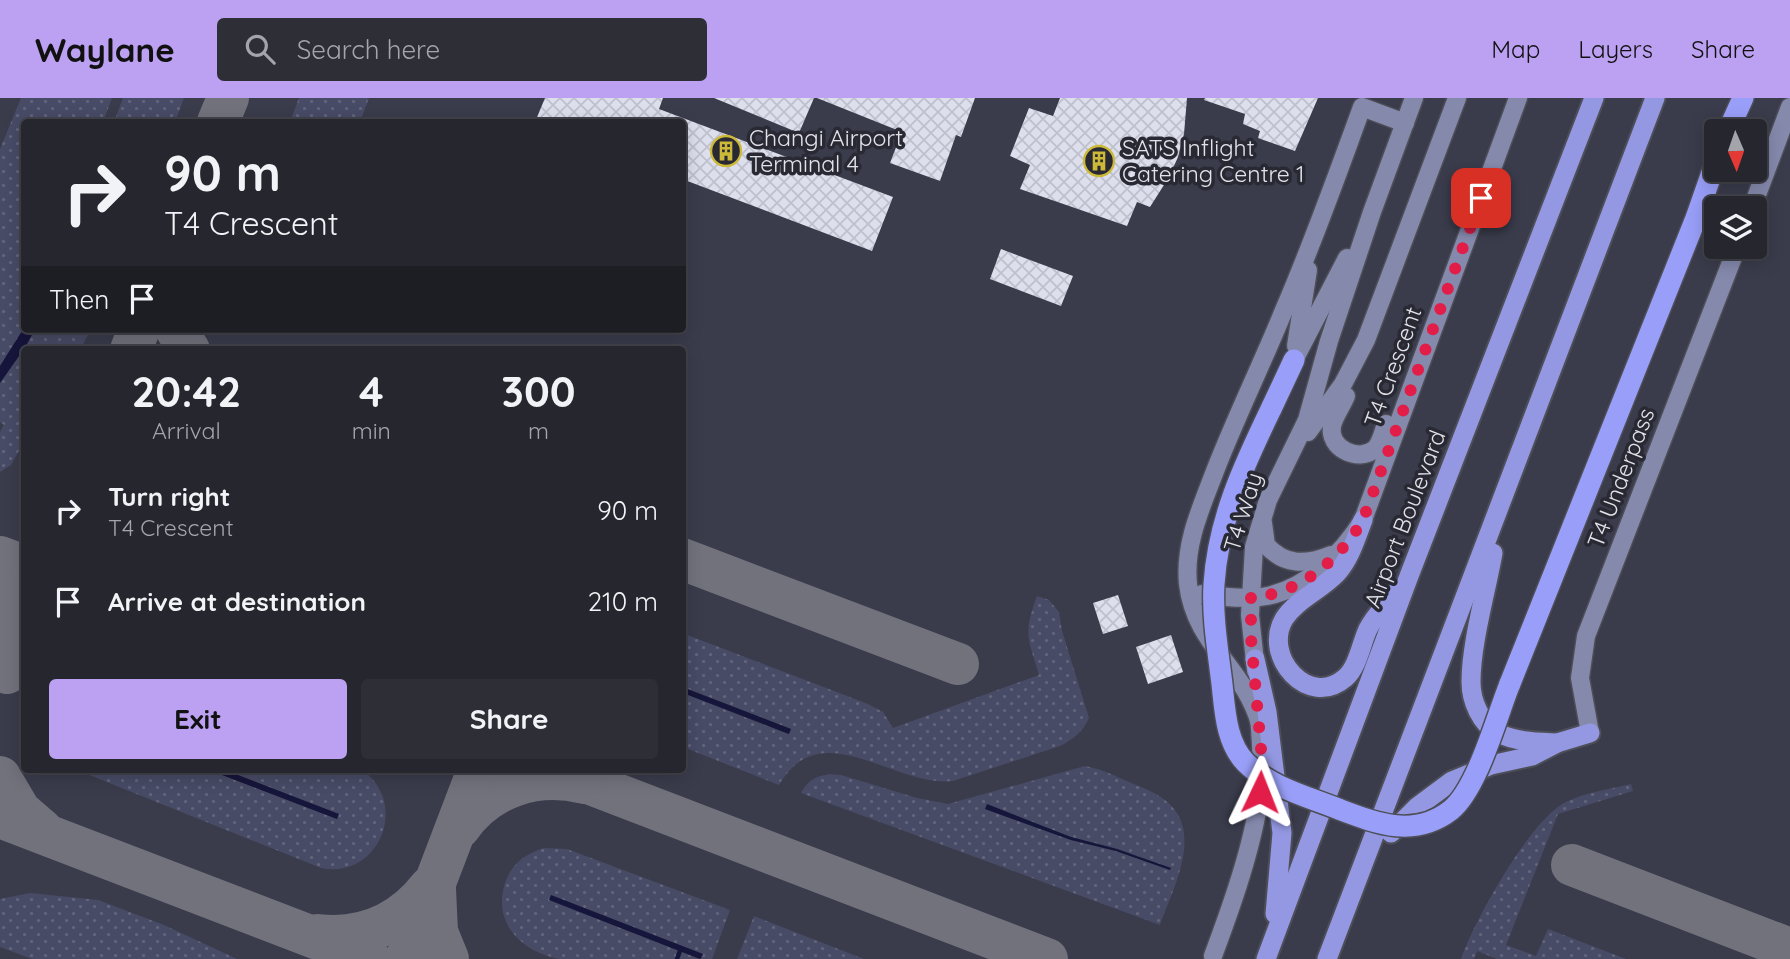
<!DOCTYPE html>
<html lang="en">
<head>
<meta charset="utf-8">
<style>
	body { margin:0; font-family:Quicksand,sans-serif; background:#2d2e36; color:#f1f3f6; height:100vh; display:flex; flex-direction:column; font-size:26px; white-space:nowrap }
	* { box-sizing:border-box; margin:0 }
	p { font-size:23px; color:#a3a5aa }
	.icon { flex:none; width:38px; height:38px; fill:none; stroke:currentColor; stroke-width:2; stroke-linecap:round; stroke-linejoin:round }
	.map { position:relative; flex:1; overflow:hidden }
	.side { position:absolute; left:21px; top:248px; width:665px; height:427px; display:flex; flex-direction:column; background:#25262e; border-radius:7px; box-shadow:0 4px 18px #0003,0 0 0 2px #42434a }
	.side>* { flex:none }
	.guide { position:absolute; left:21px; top:21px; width:665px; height:214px; border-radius:7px; box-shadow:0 4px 18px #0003,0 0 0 2px #42434a; background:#25262e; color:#f1f3f6; overflow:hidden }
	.needle { width:46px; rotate:178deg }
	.fabs { position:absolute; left:1704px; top:21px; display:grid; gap:14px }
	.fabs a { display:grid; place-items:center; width:63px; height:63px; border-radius:7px; background:#25262e; box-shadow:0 4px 18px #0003,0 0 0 2px #42434a; font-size:35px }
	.pin { position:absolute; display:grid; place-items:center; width:60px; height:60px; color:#fff; margin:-30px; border-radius:14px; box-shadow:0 4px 10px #0006 }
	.me { position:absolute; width:77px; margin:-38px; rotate:2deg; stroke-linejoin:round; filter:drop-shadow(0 0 5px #0008) }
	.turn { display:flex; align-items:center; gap:24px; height:147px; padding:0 28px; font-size:32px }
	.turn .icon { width:91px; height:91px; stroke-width:2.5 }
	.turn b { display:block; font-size:49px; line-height:60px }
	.then { display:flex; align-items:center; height:66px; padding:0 28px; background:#0003; gap:14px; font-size:26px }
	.eta { display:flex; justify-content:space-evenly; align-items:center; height:119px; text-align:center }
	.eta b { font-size:42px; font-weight:700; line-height:49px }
	.action { display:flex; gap:14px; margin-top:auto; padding:14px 28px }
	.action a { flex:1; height:80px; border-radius:7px; background:#bca0f2; color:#111; font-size:28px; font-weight:700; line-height:80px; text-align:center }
	.action a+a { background:#2d2e36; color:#f1f3f6 }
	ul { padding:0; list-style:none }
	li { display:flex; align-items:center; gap:21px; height:91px; padding:0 28px }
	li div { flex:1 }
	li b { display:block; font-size:26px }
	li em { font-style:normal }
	header { display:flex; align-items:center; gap:42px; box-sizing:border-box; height:98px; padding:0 35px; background:#bca0f2; color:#111 }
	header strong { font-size:33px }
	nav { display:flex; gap:38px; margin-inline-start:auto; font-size:24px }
	.search { width:490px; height:63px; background:#2d2e36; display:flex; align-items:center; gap:18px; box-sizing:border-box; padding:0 24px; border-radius:7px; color:#a3a5aa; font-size:26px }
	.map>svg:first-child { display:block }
	.built { fill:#3a3c4c; fill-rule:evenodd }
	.grass { fill:url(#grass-dots); fill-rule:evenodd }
	.water { fill:#16153b }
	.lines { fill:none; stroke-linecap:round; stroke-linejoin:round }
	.stream { stroke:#16153b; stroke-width:4.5 }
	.taxiway { stroke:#71727c; stroke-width:42 }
	.building { fill:url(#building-cross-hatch) }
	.secondary-casing { stroke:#4d4e57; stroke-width:21 }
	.trunk-casing { stroke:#4d4e57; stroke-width:23 }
	.motorway-casing { stroke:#4d4e57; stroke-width:24 }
	.secondary { stroke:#8589ac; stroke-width:18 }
	.trunk { stroke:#9498e2; stroke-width:19 }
	.motorway { stroke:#999ff8; stroke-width:21 }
	.motorway-bridge-casing { stroke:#4d4e57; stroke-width:24; stroke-linecap:butt }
	.motorway-bridge { stroke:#999ff8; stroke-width:21 }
	.route { stroke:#e11d48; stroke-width:12; stroke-dasharray:0 21.6 }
	.labels { text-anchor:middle; stroke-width:7; stroke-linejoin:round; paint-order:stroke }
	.poi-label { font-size:23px; fill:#e2e3ea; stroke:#282933; text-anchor:start }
	.street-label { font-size:23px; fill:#e2e3ea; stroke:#282933 }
</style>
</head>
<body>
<header>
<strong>Waylane</strong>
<div class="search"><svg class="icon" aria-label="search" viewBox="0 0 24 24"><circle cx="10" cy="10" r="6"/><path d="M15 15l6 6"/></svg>Search here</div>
<nav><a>Map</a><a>Layers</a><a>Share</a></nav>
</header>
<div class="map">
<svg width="1790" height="861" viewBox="0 0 1790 861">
	<defs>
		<pattern id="grass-dots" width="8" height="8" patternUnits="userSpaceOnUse" patternTransform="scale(1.75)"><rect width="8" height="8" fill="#484b66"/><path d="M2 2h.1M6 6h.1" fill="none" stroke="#62657c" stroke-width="1.8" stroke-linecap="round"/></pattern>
		<pattern id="building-cross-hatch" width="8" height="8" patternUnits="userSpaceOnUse" patternTransform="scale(1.75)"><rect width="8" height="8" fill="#dddfed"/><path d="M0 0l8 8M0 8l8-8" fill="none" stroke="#bec0cc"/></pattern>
	</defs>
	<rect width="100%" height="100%" fill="#31333d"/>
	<path class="built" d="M0 0H1790V861H0ZM24 24H682V231H24ZM1717 33H1755V72H1717ZM1717 110H1755V149H1717ZM24 252H682V672H24Z"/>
	<g class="grass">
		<polygon points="21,0 112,0 103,24 24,24 24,230 0,268 0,51"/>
		<polygon points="123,0 184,0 175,24 114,24"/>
		<polygon points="299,0 369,0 360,24 290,24"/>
		<polygon points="35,231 91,231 80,252 24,252 24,344 11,367 0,374 0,334 4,327 0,324 0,285 26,248"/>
		<path d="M1037 498 1049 502 1059 514 1062 533 1089 620C1082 635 1073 641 1060 648L953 683C894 690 821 614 779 687L683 649V595L788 636 791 631 683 589 682 535 868 606 883 614 893 630 1039 577C1028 540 1023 536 1037 498Z"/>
		<path d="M1085 668C1103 671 1119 680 1136 687 1146 691 1156 695 1165 702 1205 733 1173 790 1160 827L801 695C810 678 823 675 841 677L917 700 948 706ZM985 711 1071 739 1117 751 1170 772 1116 753 1071 742Z"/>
		<path d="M77 672H209L337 721 338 716 225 672H362C410 705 379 782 321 770Z"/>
		<path d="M1631 686 1633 693 1558 716 1506 847 1536 858 1548 831 1626 861H1497L1477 853 1474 861H1461C1474 823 1532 718 1568 703 1587 694 1611 691 1631 686Z"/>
		<path d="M544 750 567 751 730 812 712 861H701L703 857 551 798 550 802 700 861C667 861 635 861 602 861 588 861 572 861 559 861 523 854 494 827 504 789 509 768 524 756 544 750Z"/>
		<polygon points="30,795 98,802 164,827 237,861 32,861 0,849 0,801"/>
		<polygon points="754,818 864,861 737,861"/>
	</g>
	<g class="water">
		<polygon points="24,230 35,231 26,248 0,285 0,268"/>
		<polygon points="682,589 791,631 789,636 683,595"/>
		<polygon points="209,672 225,672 339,716 337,721"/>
		<polygon points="987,706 1071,739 1117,751 1171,770 1170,772 1116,753 1071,742 985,711"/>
		<polygon points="551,797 703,856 700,861 549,802"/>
	</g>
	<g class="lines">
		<polyline class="stream" points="677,861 681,850"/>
		<g class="taxiway">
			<polyline points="218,24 228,0"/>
			<polyline points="176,231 189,252"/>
			<polyline points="131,252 139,231"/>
			<polyline points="0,459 24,468"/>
			<polyline points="682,461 958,566"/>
			<path d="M0 493C12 518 13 548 7 575"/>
			<polyline points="554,672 1047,861"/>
			<polyline points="0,679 20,713 42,732"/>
			<polyline points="0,719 370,861"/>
			<path d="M459 730C488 689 536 673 584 685"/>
			<polyline points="1572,767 1790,851"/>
			<polyline points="435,791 437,834 448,861"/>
			<path d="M318 837C363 842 402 825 430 789"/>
			<polyline points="406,861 478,672"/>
		</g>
	</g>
	<g class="building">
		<polygon points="545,0 663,0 659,11 893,99 872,153 682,81 682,24 535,24"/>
		<polygon points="714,0 814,0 799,35"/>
		<polygon points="817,0 975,0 961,39 956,37 940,83 890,65 902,34"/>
		<polygon points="1060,0 1187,0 1184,36 1178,59 1169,79 1150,109 1137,104 1127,128 1020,91 1030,67 1010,58 1029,10 1053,18"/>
		<polygon points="1205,0 1318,0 1295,53 1258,40 1260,33 1243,26 1245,16 1204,2"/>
		<polygon points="1001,151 1073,178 1061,208 990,181"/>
		<polygon points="1118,497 1128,528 1103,536 1093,505"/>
		<polygon points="1171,537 1183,574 1148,586 1136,549"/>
	</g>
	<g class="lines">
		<g class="secondary-casing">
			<g id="secondary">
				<polyline points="1752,110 1790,9"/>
				<polyline points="1296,248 1308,172"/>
				<polyline points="1294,262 1347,160"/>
				<path d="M1346 298C1342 308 1334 318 1332 328 1328 350 1358 365 1375 351 1381 345 1383 334 1386 326"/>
				<polyline points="1308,334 1343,286 1366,242 1457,0"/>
				<path d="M1263 425 1266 447C1285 468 1306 467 1331 457"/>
				<path d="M1202 496C1222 499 1247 502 1267 498 1307 490 1342 456 1363 422L1518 0"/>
				<polyline points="1256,573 1250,517 1254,449 1268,402 1307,322 1329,243 1372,114 1414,0"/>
				<path d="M1260 626C1244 569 1195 547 1188 486 1184 446 1201 410 1215 373 1236 319 1262 266 1284 212 1313 145 1337 77 1362 9L1405 25"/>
				<polyline points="1590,635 1580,580 1586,538 1737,149"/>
				<path d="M1213 858C1232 807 1253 748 1260 695 1263 669 1261 644 1259 618"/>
			</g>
		</g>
		<g class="trunk-casing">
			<g id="trunk">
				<path d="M1363 422C1356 440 1350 461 1337 475 1321 492 1296 502 1284 521 1262 559 1309 611 1345 580 1358 569 1361 546 1368 531 1375 517 1388 505 1397 493"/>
				<path d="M1493 455C1486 494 1471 546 1471 584 1471 603 1481 626 1498 635 1516 644 1537 644 1557 645"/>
				<polyline points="1255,561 1267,614 1282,735 1275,816"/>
				<polyline points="1391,735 1417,709 1452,683 1491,667 1532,658 1557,645 1590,635"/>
				<polyline points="1266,861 1409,478 1594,0"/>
				<polyline points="1327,861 1655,0"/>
			</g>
		</g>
		<g class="motorway-casing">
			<g id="motorway">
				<polyline points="1728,33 1743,0"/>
				<polyline points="1271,311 1294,262"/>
				<polyline points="1509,588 1696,120 1717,60"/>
			</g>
		</g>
		<use href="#secondary" class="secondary"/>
		<use href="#trunk" class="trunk"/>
		<use href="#motorway" class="motorway"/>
		<g class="motorway-bridge-casing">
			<path id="motorway-bridge" d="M1271 311C1244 367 1218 422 1214 486 1212 519 1218 553 1222 586 1225 613 1226 645 1246 665 1271 690 1309 699 1341 712 1378 726 1415 740 1451 712 1477 691 1496 621 1509 588"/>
		</g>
		<use href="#motorway-bridge" class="motorway-bridge"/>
	</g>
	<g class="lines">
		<path class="route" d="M1260 694 1261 650 1251 540V499C1299 497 1339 462 1363 422L1481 100"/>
	</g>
	<defs>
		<g id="building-ring" transform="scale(1.575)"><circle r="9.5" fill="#282933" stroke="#cdb938" stroke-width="1.5"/><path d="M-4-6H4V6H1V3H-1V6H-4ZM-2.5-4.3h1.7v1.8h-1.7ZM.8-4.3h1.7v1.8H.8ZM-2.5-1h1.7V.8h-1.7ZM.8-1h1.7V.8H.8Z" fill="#cdb938"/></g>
	</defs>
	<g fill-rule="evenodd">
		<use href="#building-ring" x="726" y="53"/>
		<use href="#building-ring" x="1099" y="63"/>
	</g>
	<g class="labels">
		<g class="poi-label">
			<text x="749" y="48">Changi Airport<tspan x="749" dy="26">Terminal 4</tspan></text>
			<text x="1122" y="58">SATS Inflight<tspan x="1122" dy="26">Catering Centre 1</tspan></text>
		</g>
		<g class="street-label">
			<text transform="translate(1393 269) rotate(-70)" y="8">T4 Crescent</text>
			<text transform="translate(1621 380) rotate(-69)" y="8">T4 Underpass</text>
			<text transform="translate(1243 414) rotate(-73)" y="8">T4 Way</text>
			<text transform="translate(1405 421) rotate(-69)" y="8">Airport Boulevard</text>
		</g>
	</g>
</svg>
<div class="fabs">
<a><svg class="needle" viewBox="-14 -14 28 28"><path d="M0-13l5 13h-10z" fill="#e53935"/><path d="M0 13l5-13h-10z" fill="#a3a5aa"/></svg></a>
<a><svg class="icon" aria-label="layers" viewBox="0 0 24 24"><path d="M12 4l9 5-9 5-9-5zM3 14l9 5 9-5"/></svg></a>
</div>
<div class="pin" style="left:1481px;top:100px;background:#d93025"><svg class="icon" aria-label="arrive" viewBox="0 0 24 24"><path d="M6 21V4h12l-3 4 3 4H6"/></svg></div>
<svg class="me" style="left:1260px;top:694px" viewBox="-20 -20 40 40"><path d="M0-17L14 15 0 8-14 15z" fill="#e11d48" stroke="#fff" stroke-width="4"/></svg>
<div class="guide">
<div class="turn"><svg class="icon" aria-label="right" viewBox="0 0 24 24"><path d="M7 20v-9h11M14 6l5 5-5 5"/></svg><div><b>90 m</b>T4 Crescent</div></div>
<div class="then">Then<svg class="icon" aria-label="arrive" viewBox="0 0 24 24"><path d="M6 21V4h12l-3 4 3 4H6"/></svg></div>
</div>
<section class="side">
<div class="eta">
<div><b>20:42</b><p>Arrival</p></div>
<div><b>4</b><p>min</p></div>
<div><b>300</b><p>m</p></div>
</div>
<ul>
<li><svg class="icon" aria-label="right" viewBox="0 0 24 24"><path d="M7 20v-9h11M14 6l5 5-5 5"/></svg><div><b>Turn right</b><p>T4 Crescent</p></div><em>90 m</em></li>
<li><svg class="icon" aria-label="arrive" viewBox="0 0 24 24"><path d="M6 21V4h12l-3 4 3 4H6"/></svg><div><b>Arrive at destination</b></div><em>210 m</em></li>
</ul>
<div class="action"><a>Exit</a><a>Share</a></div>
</section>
</div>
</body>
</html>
